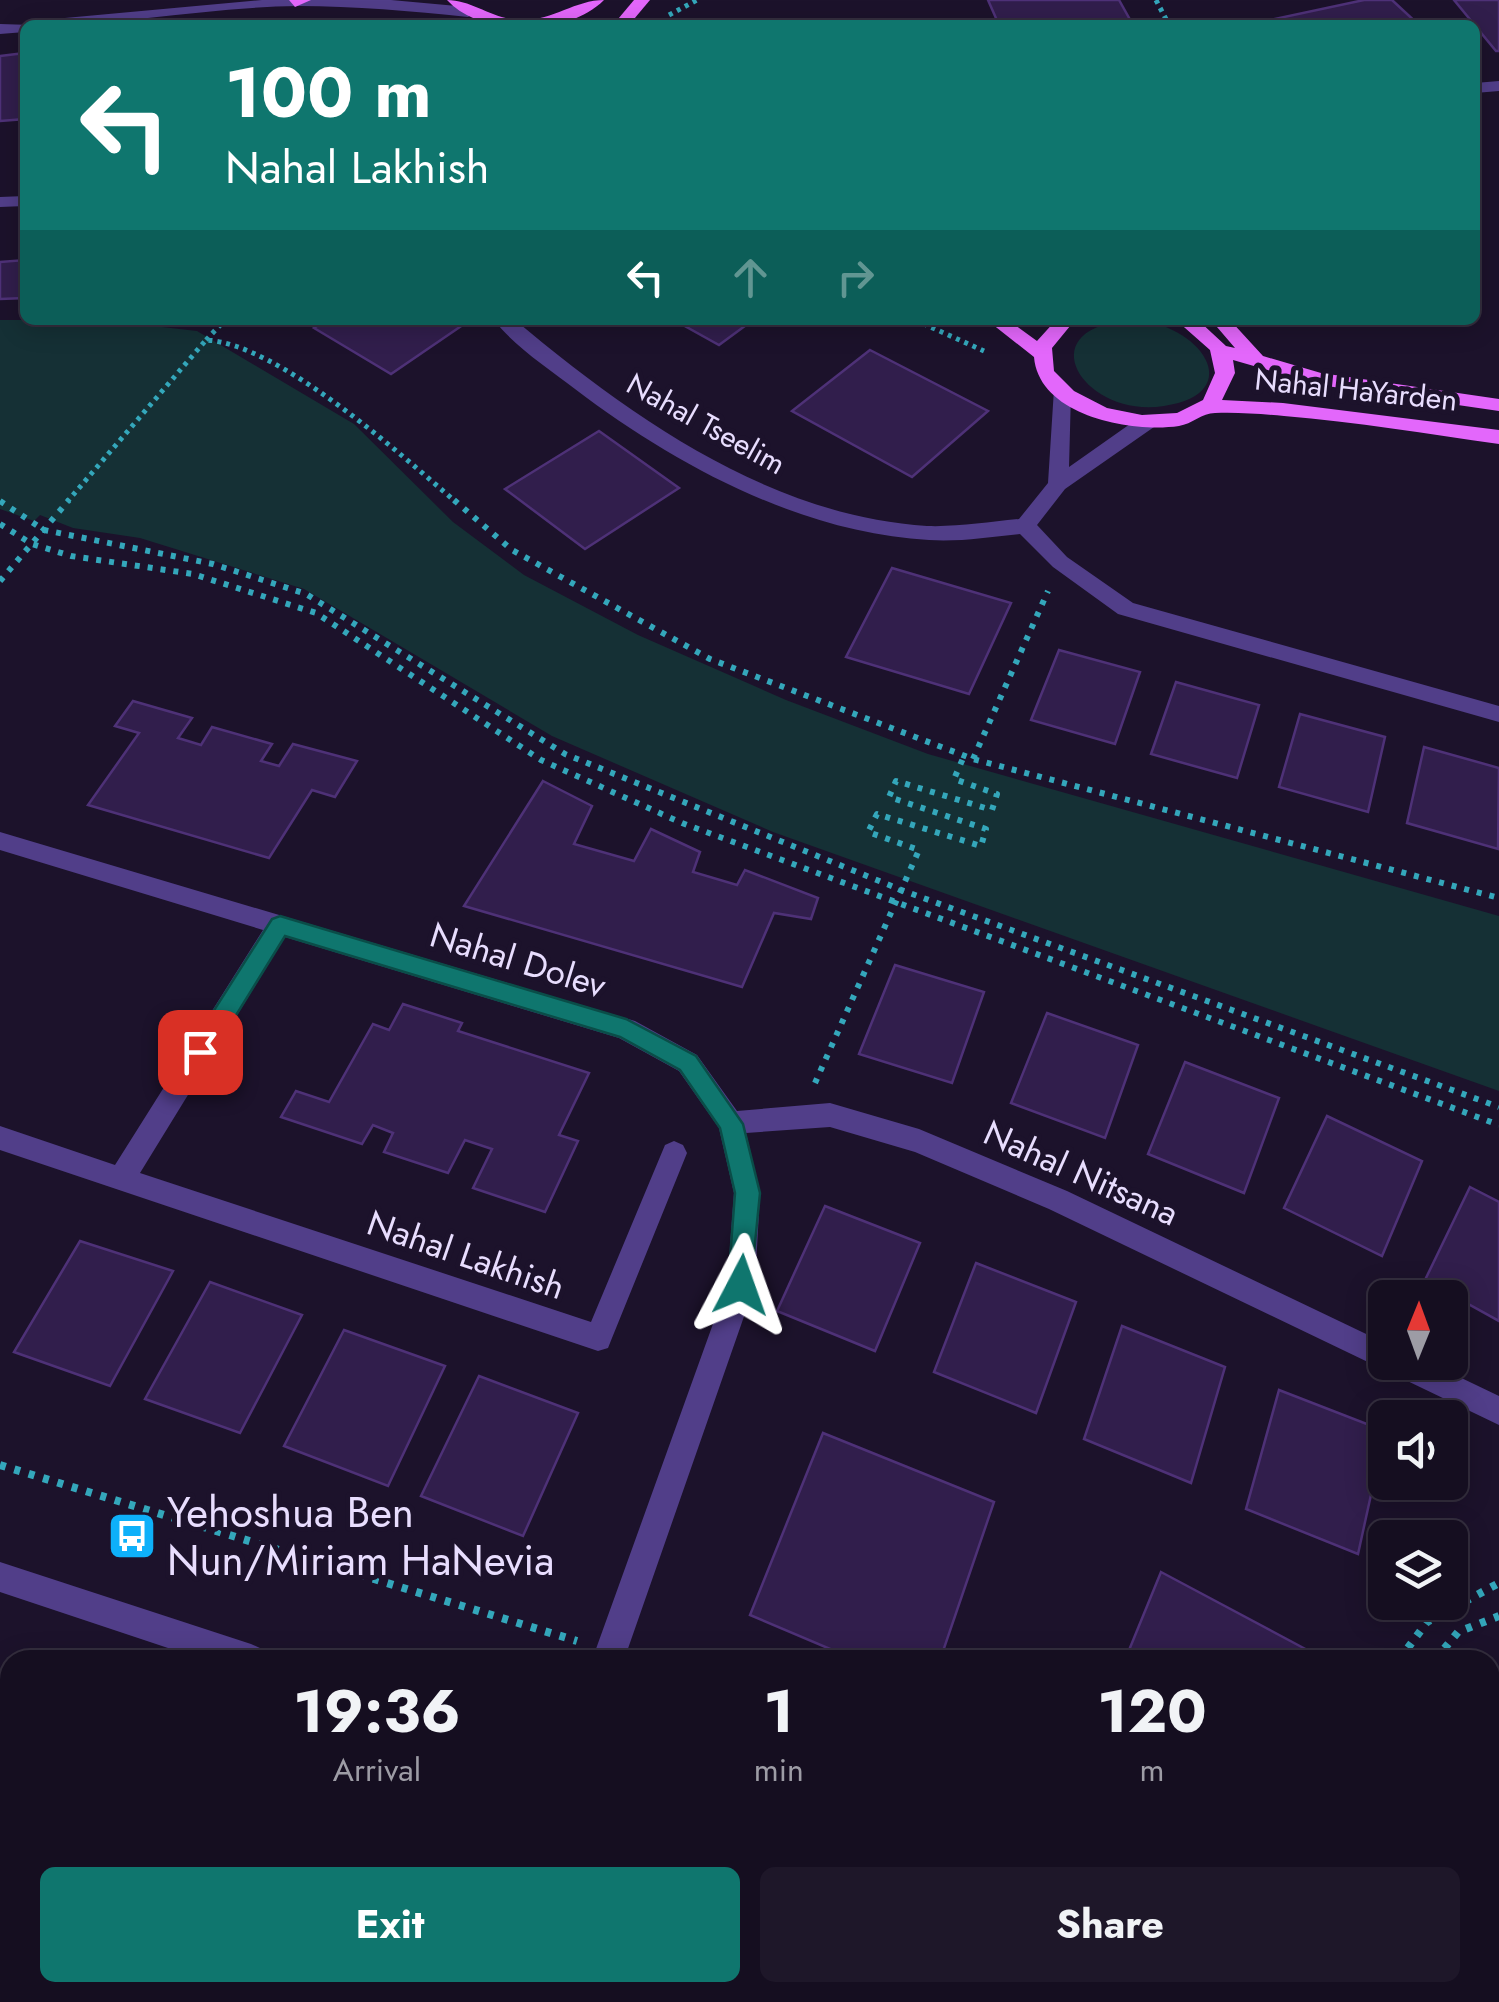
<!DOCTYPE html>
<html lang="en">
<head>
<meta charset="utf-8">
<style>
	body { margin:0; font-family:Jost,sans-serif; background:#1e1729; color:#f1f3f6; height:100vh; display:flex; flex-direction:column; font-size:38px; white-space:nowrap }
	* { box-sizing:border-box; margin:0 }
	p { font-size:32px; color:#9d9ca5 }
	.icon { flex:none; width:55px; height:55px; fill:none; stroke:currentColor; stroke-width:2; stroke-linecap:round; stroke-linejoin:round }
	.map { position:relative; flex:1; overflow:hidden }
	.panel { position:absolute; left:0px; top:1650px; width:1500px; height:352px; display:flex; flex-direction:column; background:#150e20; border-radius:30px 30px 0 0; box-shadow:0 5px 25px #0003,0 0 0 2px #342e3e }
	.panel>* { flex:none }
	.top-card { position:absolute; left:20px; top:20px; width:1460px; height:305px; border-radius:15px; box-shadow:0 5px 25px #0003,0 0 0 2px #342e3e; background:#0f766e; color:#fff; overflow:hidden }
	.needle { width:65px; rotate:1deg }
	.buttons { position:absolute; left:1368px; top:1280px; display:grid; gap:20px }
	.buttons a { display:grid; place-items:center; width:100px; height:100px; border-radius:15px; background:#150e20; box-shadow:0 5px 25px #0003,0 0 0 2px #342e3e; font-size:50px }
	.pin { position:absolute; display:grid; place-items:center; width:85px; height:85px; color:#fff; margin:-42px; border-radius:20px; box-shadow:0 5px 15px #0006 }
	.me { position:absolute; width:110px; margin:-55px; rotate:4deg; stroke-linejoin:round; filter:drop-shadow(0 0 8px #0008) }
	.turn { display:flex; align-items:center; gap:35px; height:210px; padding:0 40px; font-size:45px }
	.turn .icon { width:130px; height:130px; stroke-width:2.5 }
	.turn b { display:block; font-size:70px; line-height:85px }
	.lanes { display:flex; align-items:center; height:95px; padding:0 40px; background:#0003; justify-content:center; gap:50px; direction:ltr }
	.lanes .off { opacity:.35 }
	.eta { display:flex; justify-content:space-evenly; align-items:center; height:170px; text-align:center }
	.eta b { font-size:60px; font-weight:700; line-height:70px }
	.button { display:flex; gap:20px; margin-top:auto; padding:20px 40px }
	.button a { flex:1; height:115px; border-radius:15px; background:#0f766e; color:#fff; font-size:40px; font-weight:700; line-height:115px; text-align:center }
	.button a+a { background:#1e1729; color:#f1f3f6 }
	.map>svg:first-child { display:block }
	.green { fill:#153035 }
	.building { fill:#311e4c; stroke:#4e3177; stroke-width:2.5 }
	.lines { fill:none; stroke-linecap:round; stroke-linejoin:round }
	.path-far2 { stroke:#34a7bb; stroke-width:5; stroke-dasharray:4 5; stroke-linecap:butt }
	.path-far1 { stroke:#34a7bb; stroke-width:6; stroke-dasharray:5 8; stroke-linecap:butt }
	.path { stroke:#34a7bb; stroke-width:8; stroke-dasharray:6 9; stroke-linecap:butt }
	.minor { fill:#513e89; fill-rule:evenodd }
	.major { fill:#e367fb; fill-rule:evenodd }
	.route { fill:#0f766e; stroke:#0a4d48; stroke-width:2.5 }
	.labels { text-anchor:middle; stroke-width:10; stroke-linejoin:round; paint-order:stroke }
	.far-street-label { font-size:30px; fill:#e8ddfe; stroke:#1c122b }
	.street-label { font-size:35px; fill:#e8ddfe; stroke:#1c122b }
	.near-poi-label { font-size:42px; fill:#e8ddfe; stroke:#1c122b; text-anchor:start }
</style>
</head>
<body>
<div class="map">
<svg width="1499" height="2002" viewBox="0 0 1499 2002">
	<rect width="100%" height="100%" fill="#1c122b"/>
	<g class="green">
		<polygon points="0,320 101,320 197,331 354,424 453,522 524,575 638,635 786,700 928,754 1499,916 1499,1091 773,832 552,736 304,589 140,538 73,528 40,515 34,521 0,509"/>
		<path d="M1132 320C1199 322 1250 393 1164 406 1084 419 1025 327 1132 320Z"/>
		<polygon points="1499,1750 1499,1868 1490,1861 1490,1769"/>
	</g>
	<g class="building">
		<polygon points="988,0 1119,0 1133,25 999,25"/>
		<polygon points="1364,0 1392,0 1419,25 1247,25"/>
		<polygon points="1454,0 1499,0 1499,51 1496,51"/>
		<polygon points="25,53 25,119 0,121 0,56"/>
		<polygon points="25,260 25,298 0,299 0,262"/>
		<polygon points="326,320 470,320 391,374 314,328"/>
		<polygon points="674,320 753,320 719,345"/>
		<polygon points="870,350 988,411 912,477 792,411"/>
		<polygon points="599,431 679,488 585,549 505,489"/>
		<polygon points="892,568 1011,603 969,694 846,657"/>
		<polygon points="1059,650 1140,672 1115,744 1031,720"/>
		<polygon points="1176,682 1259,705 1237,778 1151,754"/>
		<polygon points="133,701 192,718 178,738 201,745 212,727 272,744 261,761 279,766 293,744 357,761 335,797 312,790 269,858 88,805 139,733 115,726"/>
		<polygon points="1300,714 1385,737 1368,812 1279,787"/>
		<polygon points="1424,747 1499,768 1498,849 1407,823"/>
		<polygon points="543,781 592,806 574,844 634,861 651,829 700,852 693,872 737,885 745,870 818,898 811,919 774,913 742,987 464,906"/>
		<polygon points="895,965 984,992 952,1083 859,1054"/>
		<polygon points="403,1004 462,1023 458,1031 589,1073 559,1135 578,1141 545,1212 473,1188 492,1149 465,1140 448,1173 384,1152 393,1133 373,1125 362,1144 281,1117 296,1091 329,1102 373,1024 389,1030"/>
		<polygon points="1047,1013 1138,1045 1105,1138 1011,1103"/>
		<polygon points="1185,1062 1279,1098 1244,1193 1148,1154"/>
		<polygon points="1327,1116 1422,1161 1382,1256 1284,1208"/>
		<polygon points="1470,1187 1499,1202 1499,1321 1425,1280"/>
		<polygon points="825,1206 920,1243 875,1351 777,1311"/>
		<polygon points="80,1241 173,1271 110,1386 14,1352"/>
		<polygon points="976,1263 1076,1302 1036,1413 934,1372"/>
		<polygon points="210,1282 302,1315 240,1433 145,1399"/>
		<polygon points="1122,1326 1225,1367 1191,1483 1084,1439"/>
		<polygon points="344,1330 445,1366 388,1486 284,1446"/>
		<polygon points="479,1376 578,1413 523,1536 421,1496"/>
		<polygon points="1279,1390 1385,1431 1358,1554 1246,1509"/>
		<polygon points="823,1433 994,1502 940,1660 856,1660 750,1615"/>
		<polygon points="1161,1572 1326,1660 1125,1660"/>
		<polygon points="0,1698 10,1701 10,1790 0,1787"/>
		<polygon points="57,1992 155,1992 150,2002 52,2002"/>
		<polygon points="488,1992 621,1992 629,2002 479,2002"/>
	</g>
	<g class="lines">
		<g class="path-far2">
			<polyline points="1156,0 1169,25"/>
			<polyline points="669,15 697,0"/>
			<polyline points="915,320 984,351"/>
			<polyline points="206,340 225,320"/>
			<path d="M67 502 206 340C279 344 400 454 456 502"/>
		</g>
		<g class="path-far1">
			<polyline points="454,500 512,550 710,659 973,759 1499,898"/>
			<polyline points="0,501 44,530 213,564 306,594 565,754 904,891 1499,1107"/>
			<polyline points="0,524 32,544 71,556 193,574 316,613 541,760 682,823 1499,1125"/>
			<polyline points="0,581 69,500"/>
			<polyline points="973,759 1048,591"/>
			<polyline points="815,1083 919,850 868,832 877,814 981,846 986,829 889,797 896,781 992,810 997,794 954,779 964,756"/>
		</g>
		<g class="path">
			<polyline points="0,1465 577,1641"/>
			<polyline points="1399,1660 1427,1622 1499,1583"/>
			<polyline points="1435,1660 1458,1632 1499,1616"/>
			<polyline points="1266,1992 1280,2002"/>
			<polyline points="1285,2002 1289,1992"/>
			<polyline points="1319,2002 1322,1992"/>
		</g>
		<g class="minor">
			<path d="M262 0H391L468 7 476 12 468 17C411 11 355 6 298 6 210 7 123 25 35 25L43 20Z"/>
			<polygon points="0,24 32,25 25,25 25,32 0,34"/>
			<polygon points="1499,81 1499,91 1475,93 1475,83"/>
			<polygon points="25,196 25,206 0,207 0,197"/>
			<path d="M494 320H515C631 417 770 516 927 526 958 527 988 522 1019 519L1048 483 1054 389 1061 387 1071 393 1069 467 1140 417H1154V427L1065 489 1037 525 1067 557 1133 603 1499 706V722L1118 614 1053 567 1020 534C990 537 959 542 929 540 801 533 675 465 575 389 548 368 515 347 494 320Z"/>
			<polygon points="0,832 635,1021 697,1055 737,1111 830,1103 919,1129 1067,1191 1385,1343 1385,1362 1428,1362 1499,1396 1499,1425 1049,1209 915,1152 830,1127 746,1133 760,1193 755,1285 624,1660 592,1660 727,1285 734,1193 719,1128 679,1071 619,1038 285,937 140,1173 591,1322 665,1145 674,1141 683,1145 687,1153 612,1338 608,1348 598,1351 0,1150 0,1126 115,1165 263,930 0,850"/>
			<polygon points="0,1562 251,1644 262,1649 267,1660 204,1660 0,1592"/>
			<polygon points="313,1992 354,1992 350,2002 309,2002"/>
			<polygon points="775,1992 810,1992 806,2002 771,2002"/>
			<polygon points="1059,1992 1107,1992 1111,2002 1063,2002"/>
		</g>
		<g class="major">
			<polygon points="289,0 311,0 295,7"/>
			<path d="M447 0C473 0 493 20 521 20 552 21 575 0 604 0 567 37 482 38 447 0Z"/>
			<polygon points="634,0 650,0 629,25 613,25"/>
			<path d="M987 320H1008L1037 341 1056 320H1075L1052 348 1054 371 1074 391 1107 408 1142 415 1177 413 1203 400 1215 373 1210 350 1176 320H1198L1226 346 1235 348 1211 320H1230L1263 356 1321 373 1499 399V411L1320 385 1233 360 1235 373 1222 400 1283 403 1499 430V444C1428 434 1356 422 1284 416 1262 414 1237 412 1215 413 1202 413 1192 424 1179 426 1131 433 1039 416 1034 357Z"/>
		</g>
	</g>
	<polygon class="route" points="280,916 626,1019 696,1056 743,1124 760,1193 750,1293 741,1297 732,1293 728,1285 735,1193 720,1128 680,1070 620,1037 285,936 209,1059 192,1059 192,1045 272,919"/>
	<defs>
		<g id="bus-square" transform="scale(2.5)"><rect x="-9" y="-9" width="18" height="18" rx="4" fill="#0eb0f9" stroke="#1c122b"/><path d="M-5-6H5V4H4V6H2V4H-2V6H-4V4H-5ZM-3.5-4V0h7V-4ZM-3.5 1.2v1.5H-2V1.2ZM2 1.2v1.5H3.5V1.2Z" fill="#fff"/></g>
	</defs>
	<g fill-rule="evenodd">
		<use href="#bus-square" x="132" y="1536"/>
	</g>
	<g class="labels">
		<g class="far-street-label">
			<text transform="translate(1356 390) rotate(6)" y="10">Nahal HaYarden</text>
			<text transform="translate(706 424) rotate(29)" y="10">Nahal Tseelim</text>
		</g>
		<g class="street-label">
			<text transform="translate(518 960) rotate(17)" y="12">Nahal Dolev</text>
			<text transform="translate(1081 1173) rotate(24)" y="12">Nahal Nitsana</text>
			<text transform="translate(466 1255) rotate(19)" y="12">Nahal Lakhish</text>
		</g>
		<g class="near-poi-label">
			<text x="167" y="1527">Yehoshua Ben<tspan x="167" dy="48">Nun/Miriam HaNevia</tspan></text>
		</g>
	</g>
</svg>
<div class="buttons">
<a><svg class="needle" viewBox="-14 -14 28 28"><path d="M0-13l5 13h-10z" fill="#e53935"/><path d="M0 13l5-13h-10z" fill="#9d9ca5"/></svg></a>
<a><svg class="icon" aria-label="sound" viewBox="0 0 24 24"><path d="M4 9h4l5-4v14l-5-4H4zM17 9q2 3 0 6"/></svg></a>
<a><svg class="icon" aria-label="layers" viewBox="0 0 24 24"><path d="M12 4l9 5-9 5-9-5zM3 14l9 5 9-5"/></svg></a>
</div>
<div class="pin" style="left:200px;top:1052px;background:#d93025"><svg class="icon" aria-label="arrive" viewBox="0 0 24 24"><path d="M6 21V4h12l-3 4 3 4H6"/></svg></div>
<svg class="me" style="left:741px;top:1285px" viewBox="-20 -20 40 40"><path d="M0-17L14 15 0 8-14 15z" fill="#0f766e" stroke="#fff" stroke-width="4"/></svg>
<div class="top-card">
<div class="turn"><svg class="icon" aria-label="left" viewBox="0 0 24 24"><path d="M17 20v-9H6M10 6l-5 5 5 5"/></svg><div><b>100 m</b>Nahal Lakhish</div></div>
<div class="lanes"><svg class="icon" aria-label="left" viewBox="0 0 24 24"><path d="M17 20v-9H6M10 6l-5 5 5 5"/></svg><svg class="icon off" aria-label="ahead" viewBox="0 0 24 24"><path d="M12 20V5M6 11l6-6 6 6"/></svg><svg class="icon off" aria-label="right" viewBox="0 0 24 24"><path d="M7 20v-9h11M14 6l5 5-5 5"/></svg></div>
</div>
<section class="panel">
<div class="eta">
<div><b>19:36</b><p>Arrival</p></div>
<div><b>1</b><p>min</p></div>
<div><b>120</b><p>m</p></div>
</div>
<div class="button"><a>Exit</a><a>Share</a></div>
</section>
</div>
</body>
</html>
